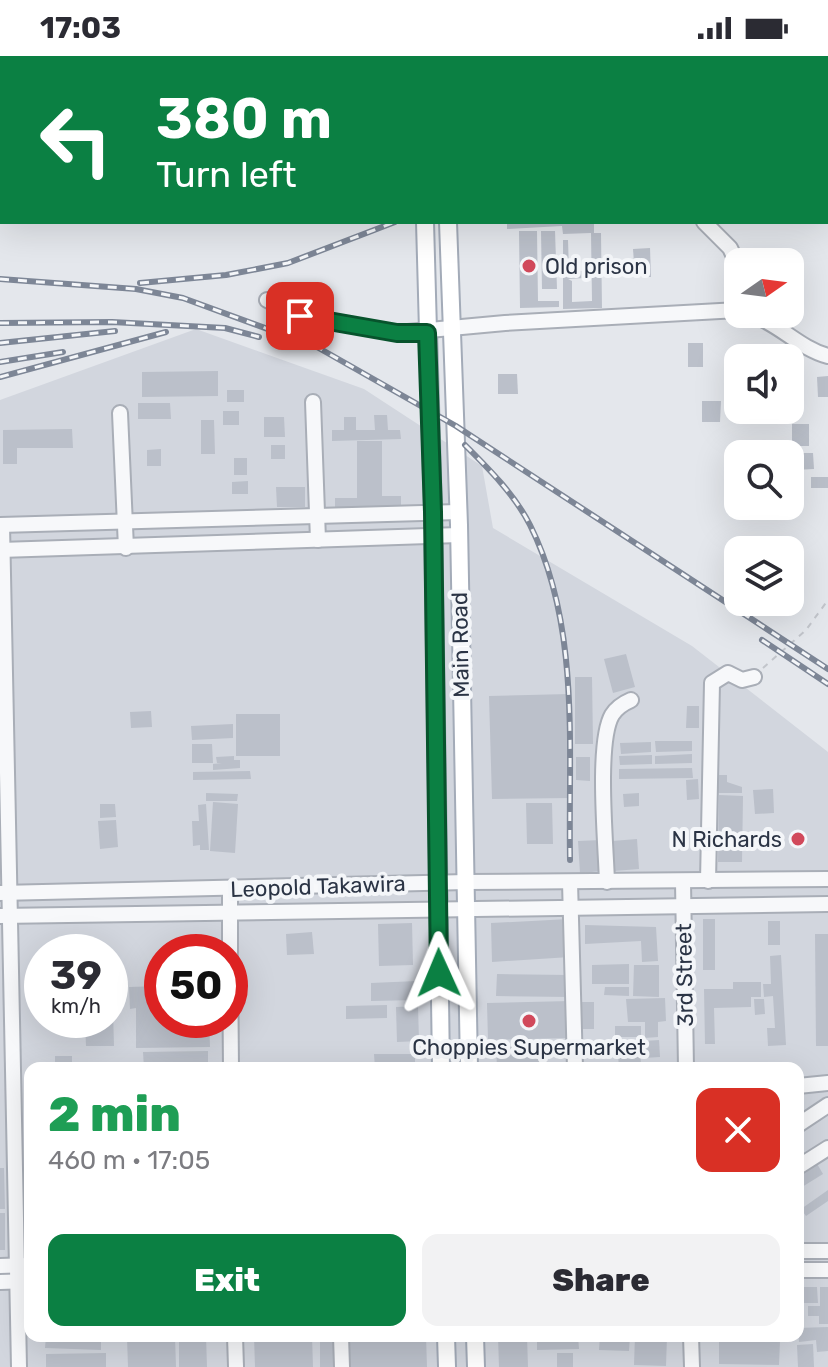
<!DOCTYPE html>
<html lang="en">
<head>
<meta charset="utf-8">
<style>
	body { margin:0; font-family:Rubik,sans-serif; background:#f2f2f3; color:#2b2b33; height:100vh; display:flex; flex-direction:column; font-size:30px; white-space:nowrap }
	* { box-sizing:border-box; margin:0 }
	p { font-size:26px; color:#7c7c81 }
	.icon { flex:none; width:44px; height:44px; fill:none; stroke:currentColor; stroke-width:2; stroke-linecap:round; stroke-linejoin:round }
	.map { position:relative; flex:1; overflow:hidden }
	.panel { position:absolute; left:24px; top:1006px; width:780px; height:280px; display:flex; flex-direction:column; background:#fff; border-radius:16px; box-shadow:0 8px 32px #0002 }
	.panel>* { flex:none }
	.top-card { position:absolute; left:0px; top:0px; width:828px; height:168px; box-shadow:0 8px 32px #0002; background:#0b8043; color:#fff; overflow:hidden }
	.needle { width:52px; rotate:76deg }
	.buttons { position:absolute; left:724px; top:192px; display:grid; gap:16px }
	.buttons a { display:grid; place-items:center; width:80px; height:80px; border-radius:16px; background:#fff; box-shadow:0 8px 32px #0002; font-size:40px }
	.speed { position:absolute; left:24px; top:878px; display:flex; gap:16px; font-size:40px; font-weight:700; text-align:center }
	.speed>* { display:grid; place-content:center; width:104px; height:104px; border-radius:50%; background:#fff; box-shadow:0 8px 32px #0002; line-height:1 }
	.speed small { font-size:20px; font-weight:400 }
	.speed .limit { border:12px solid #d22; background:#fff; color:#111 }
	.pin { position:absolute; display:grid; place-items:center; width:68px; height:68px; color:#fff; margin:-34px; border-radius:16px; box-shadow:0 4px 12px #0006 }
	.me { position:absolute; width:88px; margin:-44px; rotate:359deg; stroke-linejoin:round; filter:drop-shadow(0 0 6px #0008) }
	.turn { display:flex; align-items:center; gap:28px; height:168px; padding:0 24px; font-size:36px }
	.turn .icon { width:104px; height:104px; stroke-width:2.5 }
	.turn b { display:block; font-size:56px; line-height:68px }
	.round { display:grid; place-items:center; flex:none; width:84px; height:84px; border-radius:16px; background:#f2f2f3 }
	.summary { display:flex; align-items:center; justify-content:space-between; height:136px; padding:0 24px }
	h1 { font-size:48px; font-weight:800; line-height:60px; color:#1e9e55 }
	.button { display:flex; gap:16px; margin-top:auto; padding:16px 24px }
	.button a { flex:1; height:92px; border-radius:16px; background:#0b8043; color:#fff; font-size:32px; font-weight:800; line-height:92px; text-align:center }
	.button a+a { background:#f2f2f3; color:#2b2b33 }
	.status { display:flex; justify-content:space-between; align-items:center; height:56px; padding:0 40px; background:#fff; direction:ltr }
	.status svg { height:22px; fill:currentColor }
	.map>svg:first-child { display:block }
	.built { fill:#d2d6de; fill-rule:evenodd }
	.building { fill:#bbc0ca }
	.lines { fill:none; stroke-linecap:round; stroke-linejoin:round }
	.minor-casing { stroke:#a9aeb7; stroke-width:18 }
	.major-casing { stroke:#a3abb8; stroke-width:20 }
	.path { stroke:#c2c5cb; stroke-width:2; stroke-dasharray:6 6; stroke-linecap:butt }
	.minor { stroke:#f7f8fa; stroke-width:14 }
	.major { stroke:#fff; stroke-width:16 }
	.rail-casing { stroke:#7d8696; stroke-width:6 }
	.rail { stroke:#f4f6f9; stroke-width:3; stroke-dasharray:9; stroke-linecap:butt }
	.route-casing { stroke:#07532c; stroke-width:20 }
	.route { stroke:#0b8043; stroke-width:14 }
	.poi-dot { fill:#d1495b; stroke:#f4f6f9; stroke-width:3 }
	.labels { text-anchor:middle; stroke-width:8; stroke-linejoin:round; paint-order:stroke }
	.poi-label { font-size:22px; fill:#2b3445; stroke:#f4f6f9; text-anchor:start }
	.street-label { font-size:22px; fill:#2b3445; stroke:#f4f6f9 }
</style>
</head>
<body>
<div class="status"><b>17:03</b><svg viewBox="0 0 49 12"><path d="M0 12V9h3v3zM5 12V6h3v6zM10 12V3h3v9zM15 12V0h3v12zM26 1h20v11H26zM47 4h2v5h-2z"/></svg></div>
<div class="map">
<svg width="828" height="1311" viewBox="0 0 828 1311">
	<rect width="100%" height="100%" fill="#e4e7ec"/>
	<g class="built">
		<polygon points="102,0 559,0 556,2"/>
		<path d="M196 273 364 333 482 410 493 472 692 590 828 696V1311H0V344ZM42 896H110V964H42ZM162 896H230V964H162ZM30 1012H798V1280H30Z"/>
	</g>
	<g class="building">
		<polygon points="507,166 594,166 594,177 601,177 602,252 563,253 563,184 568,184 569,215 584,215 585,222 568,223 572,225 572,246 592,245 591,177 563,178 562,170 507,173"/>
		<polygon points="519,175 537,175 538,245 559,245 559,251 520,252"/>
		<polygon points="541,175 555,175 557,233 542,233"/>
		<polygon points="650,192 651,221 635,221 633,193"/>
		<rect x="688" y="287" width="15" height="24"/>
		<polygon points="218,315 218,340 142,341 142,316"/>
		<polygon points="498,318 517,318 518,338 498,338"/>
		<polygon points="828,320 828,341 818,341 817,321"/>
		<rect x="227" y="334" width="17" height="12"/>
		<polygon points="702,345 721,345 720,366 702,366"/>
		<polygon points="138,347 170,347 171,363 138,363"/>
		<rect x="223" y="355" width="16" height="14"/>
		<polygon points="374,359 387,359 388,374 400,374 401,383 332,385 332,374 344,374 344,361 356,361 356,374 375,374"/>
		<polygon points="264,361 284,361 285,381 264,381"/>
		<polygon points="201,364 214,364 215,398 201,398"/>
		<rect x="792" y="368" width="17" height="22"/>
		<polygon points="72,373 73,392 17,392 17,408 3,408 3,374"/>
		<polygon points="357,385 382,385 382,440 401,440 401,451 335,452 335,442 357,442"/>
		<rect x="271" y="389" width="14" height="14"/>
		<polygon points="161,393 161,410 147,410 147,394"/>
		<polygon points="794,397 813,397 814,413 795,414"/>
		<rect x="234" y="402" width="13" height="17"/>
		<rect x="811" y="421" width="17" height="11"/>
		<polygon points="248,425 248,438 232,438 232,426"/>
		<polygon points="276,431 305,431 305,451 277,451"/>
		<polygon points="626,598 635,631 613,637 604,603"/>
		<polygon points="575,621 592,621 593,688 575,688"/>
		<polygon points="569,638 571,742 492,743 489,640"/>
		<polygon points="687,650 699,650 699,672 686,672"/>
		<polygon points="151,655 152,671 131,672 130,656"/>
		<rect x="236" y="658" width="44" height="42"/>
		<polygon points="233,668 233,682 192,684 191,670"/>
		<polygon points="655,685 692,685 692,695 656,696"/>
		<polygon points="651,686 651,696 621,698 620,687"/>
		<polygon points="192,688 212,688 213,707 192,707"/>
		<polygon points="692,698 692,707 655,708 655,700"/>
		<polygon points="652,699 652,708 620,709 619,700"/>
		<polygon points="234,700 234,704 240,704 240,712 213,714 213,708 222,707 217,707 216,701"/>
		<polygon points="576,701 590,701 590,725 576,724"/>
		<polygon points="692,712 693,722 619,723 619,713"/>
		<polygon points="250,715 251,723 193,724 193,716"/>
		<polygon points="718,719 727,719 727,726 742,731 742,737 718,737"/>
		<polygon points="698,723 699,743 687,744 686,724"/>
		<polygon points="773,733 774,757 755,758 753,734"/>
		<polygon points="206,737 238,738 237,745 206,745"/>
		<polygon points="639,737 639,750 624,751 623,738"/>
		<polygon points="719,739 743,740 742,806 718,806"/>
		<polygon points="213,746 238,748 235,797 210,795"/>
		<polygon points="526,747 552,747 553,788 527,788"/>
		<polygon points="100,748 115,748 116,761 100,762"/>
		<polygon points="206,748 209,794 200,794 200,789 193,790 192,765 199,765 198,749"/>
		<polygon points="116,764 118,791 100,793 98,765"/>
		<polygon points="637,783 639,813 614,815 612,785"/>
		<polygon points="601,784 603,815 580,817 578,785"/>
		<polygon points="569,863 570,901 492,906 491,867"/>
		<rect x="703" y="863" width="12" height="51"/>
		<rect x="768" y="865" width="12" height="24"/>
		<polygon points="412,867 413,909 379,910 378,868"/>
		<polygon points="585,869 656,871 658,905 642,906 641,885 585,888"/>
		<polygon points="312,876 314,898 287,899 286,878"/>
		<polygon points="815,878 828,878 828,990 816,990"/>
		<polygon points="781,899 786,989 768,990 767,972 775,972 773,940 764,941 763,928 771,928 770,900"/>
		<polygon points="629,908 629,928 592,928 592,909"/>
		<polygon points="634,909 659,909 659,941 633,940"/>
		<polygon points="497,918 569,919 569,941 496,940"/>
		<polygon points="417,925 418,944 371,945 371,927"/>
		<polygon points="733,926 761,926 761,941 751,941 751,951 714,952 715,988 705,988 704,933 733,933"/>
		<polygon points="162,930 162,964 209,964 210,991 136,992 136,952 130,953 129,931"/>
		<polygon points="605,931 629,931 629,940 604,939"/>
		<polygon points="665,942 666,965 658,966 658,981 645,982 645,966 628,966 626,943"/>
		<polygon points="754,943 764,943 765,958 755,959"/>
		<polygon points="570,945 571,982 488,984 487,947"/>
		<rect x="580" y="946" width="14" height="27"/>
		<polygon points="387,949 387,962 346,963 346,950"/>
		<polygon points="418,950 419,985 397,986 396,951"/>
		<polygon points="110,954 113,954 114,990 86,990 85,964 110,964"/>
		<rect x="615" y="970" width="26" height="11"/>
		<polygon points="659,984 660,1001 644,1002 643,985"/>
		<polygon points="640,985 641,1012 619,1012 618,999 598,1000 597,987"/>
		<polygon points="527,987 528,996 546,995 547,1012 497,1012 496,989"/>
		<polygon points="208,995 208,1012 144,1012 143,996"/>
		<polygon points="374,998 415,998 415,1012 375,1012"/>
		<rect x="55" y="1000" width="17" height="12"/>
		<polygon points="816,1106 823,1118 802,1131 798,1118"/>
		<polygon points="0,1112 4,1112 5,1153 0,1153"/>
		<polygon points="828,1134 828,1145 806,1160 801,1153"/>
		<rect x="0" y="1157" width="5" height="37"/>
		<polygon points="803,1231 817,1231 818,1247 803,1247"/>
		<polygon points="820,1231 828,1231 828,1268 819,1268 819,1260 808,1260 808,1250 820,1250"/>
		<polygon points="828,1271 828,1295 817,1296 816,1284 799,1286 798,1272"/>
		<polygon points="46,1280 101,1280 101,1294 45,1292"/>
		<polygon points="179,1280 206,1280 207,1311 179,1311"/>
		<polygon points="254,1280 312,1280 313,1311 255,1311"/>
		<rect x="320" y="1280" width="20" height="31"/>
		<polygon points="345,1280 426,1280 427,1311 345,1311"/>
		<polygon points="498,1280 527,1280 528,1311 499,1311"/>
		<polygon points="537,1280 578,1280 579,1293 537,1294"/>
		<polygon points="600,1280 630,1280 629,1295 599,1294"/>
		<polygon points="635,1280 667,1280 666,1310 634,1309"/>
		<polygon points="719,1280 746,1280 746,1284 754,1284 754,1280 787,1280 787,1285 780,1285 779,1309 719,1308"/>
		<polygon points="127,1281 175,1281 176,1311 128,1311"/>
		<polygon points="813,1288 814,1311 798,1311 797,1289"/>
		<polygon points="106,1297 106,1311 46,1311 46,1298"/>
		<rect x="557" y="1297" width="16" height="14"/>
	</g>
	<g class="lines">
		<g class="minor-casing">
			<g id="minor">
				<polyline points="86,0 87,2"/>
				<polyline points="0,147 2,147"/>
				<polyline points="704,166 730,192 738,209"/>
				<polyline points="267,244 300,260 397,277 505,267 738,254"/>
				<path d="M751 258C781 269 799 292 828 300"/>
				<polyline points="313,346 318,484"/>
				<polyline points="120,357 126,492"/>
				<polyline points="0,469 458,456"/>
				<polyline points="2,469 19,1311"/>
				<polyline points="0,494 459,479"/>
				<polyline points="708,825 712,627 728,617 742,624 754,621"/>
				<polyline points="570,826 575,1012"/>
				<path d="M607 826C606 790 596 687 612 659 617 651 624 647 631 644"/>
				<polyline points="683,826 686,1012"/>
				<polyline points="0,837 466,826 828,823"/>
				<polyline points="0,860 828,848"/>
				<polyline points="230,896 230,833"/>
				<polyline points="230,900 231,1012"/>
				<polyline points="798,1030 828,1027"/>
				<polyline points="798,1069 828,1049"/>
				<polyline points="798,1111 828,1092"/>
				<polyline points="798,1195 828,1195"/>
				<polyline points="0,1210 30,1209"/>
				<polyline points="798,1214 828,1214"/>
				<polyline points="0,1226 30,1225"/>
				<polyline points="235,1280 236,1311"/>
				<polyline points="341,1280 342,1311"/>
				<polyline points="691,1280 692,1311"/>
			</g>
		</g>
		<g class="major-casing">
			<g id="major">
				<polyline points="424,0 424,2"/>
				<polyline points="447,0 447,2"/>
				<polyline points="425,166 433,456 441,1012"/>
				<polyline points="448,166 459,469 469,1012"/>
				<polyline points="446,1280 447,1311"/>
				<polyline points="475,1280 476,1311"/>
			</g>
		</g>
		<g class="path">
			<polyline points="558,2 563,0"/>
			<polyline points="763,612 806,574 828,544"/>
		</g>
		<use href="#minor" class="minor"/>
		<use href="#major" class="major"/>
		<g class="rail-casing">
			<g id="rail">
				<polyline points="686,2 689,0"/>
				<polyline points="0,36 2,35"/>
				<polyline points="0,223 136,233 183,242 317,291 456,370 828,613"/>
				<polyline points="140,227 226,219 288,207 395,166"/>
				<polyline points="0,267 112,266 225,272 259,281"/>
				<polyline points="0,287 115,275"/>
				<polyline points="0,306 63,296"/>
				<polyline points="0,321 166,276"/>
				<path d="M465 389C489 413 515 439 530 469 581 571 568 693 570 804"/>
				<polyline points="762,584 828,628"/>
			</g>
		</g>
		<use href="#rail" class="rail"/>
	</g>
	<g class="lines">
		<g class="route-casing">
			<polyline id="route" points="300,260 397,277 427,277 433,456 439,917"/>
		</g>
		<use href="#route" class="route"/>
	</g>
	<g class="poi-dot">
		<circle cx="529" cy="210" r="8"/>
		<circle cx="798" cy="783" r="8"/>
		<circle cx="529" cy="965" r="8"/>
	</g>
	<g class="labels">
		<g class="poi-label">
			<text x="545" y="218">Old prison</text>
			<text x="782" y="791" text-anchor="end">N Richards</text>
			<text x="529" y="999" text-anchor="middle">Choppies Supermarket</text>
		</g>
		<g class="street-label">
			<text transform="translate(460 589) rotate(-91)" y="8">Main Road</text>
			<text transform="translate(318 830) rotate(-2)" y="8">Leopold Takawira</text>
			<text transform="translate(684 919) rotate(-91)" y="8">3rd Street</text>
		</g>
	</g>
</svg>
<div class="buttons">
<a><svg class="needle" viewBox="-14 -14 28 28"><path d="M0-13l5 13h-10z" fill="#e53935"/><path d="M0 13l5-13h-10z" fill="#7c7c81"/></svg></a>
<a><svg class="icon" aria-label="sound" viewBox="0 0 24 24"><path d="M4 9h4l5-4v14l-5-4H4zM17 9q2 3 0 6"/></svg></a>
<a><svg class="icon" aria-label="search" viewBox="0 0 24 24"><circle cx="10" cy="10" r="6"/><path d="M15 15l6 6"/></svg></a>
<a><svg class="icon" aria-label="layers" viewBox="0 0 24 24"><path d="M12 4l9 5-9 5-9-5zM3 14l9 5 9-5"/></svg></a>
</div>
<div class="speed"><div>39<small>km/h</small></div><div class="limit">50</div></div>
<div class="pin" style="left:300px;top:260px;background:#d93025"><svg class="icon" aria-label="arrive" viewBox="0 0 24 24"><path d="M6 21V4h12l-3 4 3 4H6"/></svg></div>
<svg class="me" style="left:439px;top:917px" viewBox="-20 -20 40 40"><path d="M0-17L14 15 0 8-14 15z" fill="#0b8043" stroke="#fff" stroke-width="4"/></svg>
<div class="top-card">
<div class="turn"><svg class="icon" aria-label="left" viewBox="0 0 24 24"><path d="M17 20v-9H6M10 6l-5 5 5 5"/></svg><div><b>380 m</b>Turn left</div></div>
</div>
<section class="panel">
<div class="summary"><div><h1>2 min</h1><p>460 m · 17:05</p></div><a class="round" style="background:#d93025;color:#fff"><svg class="icon" aria-label="close" viewBox="0 0 24 24"><path d="M6 6l12 12M18 6L6 18"/></svg></a></div>
<div class="button"><a>Exit</a><a>Share</a></div>
</section>
</div>
</body>
</html>
